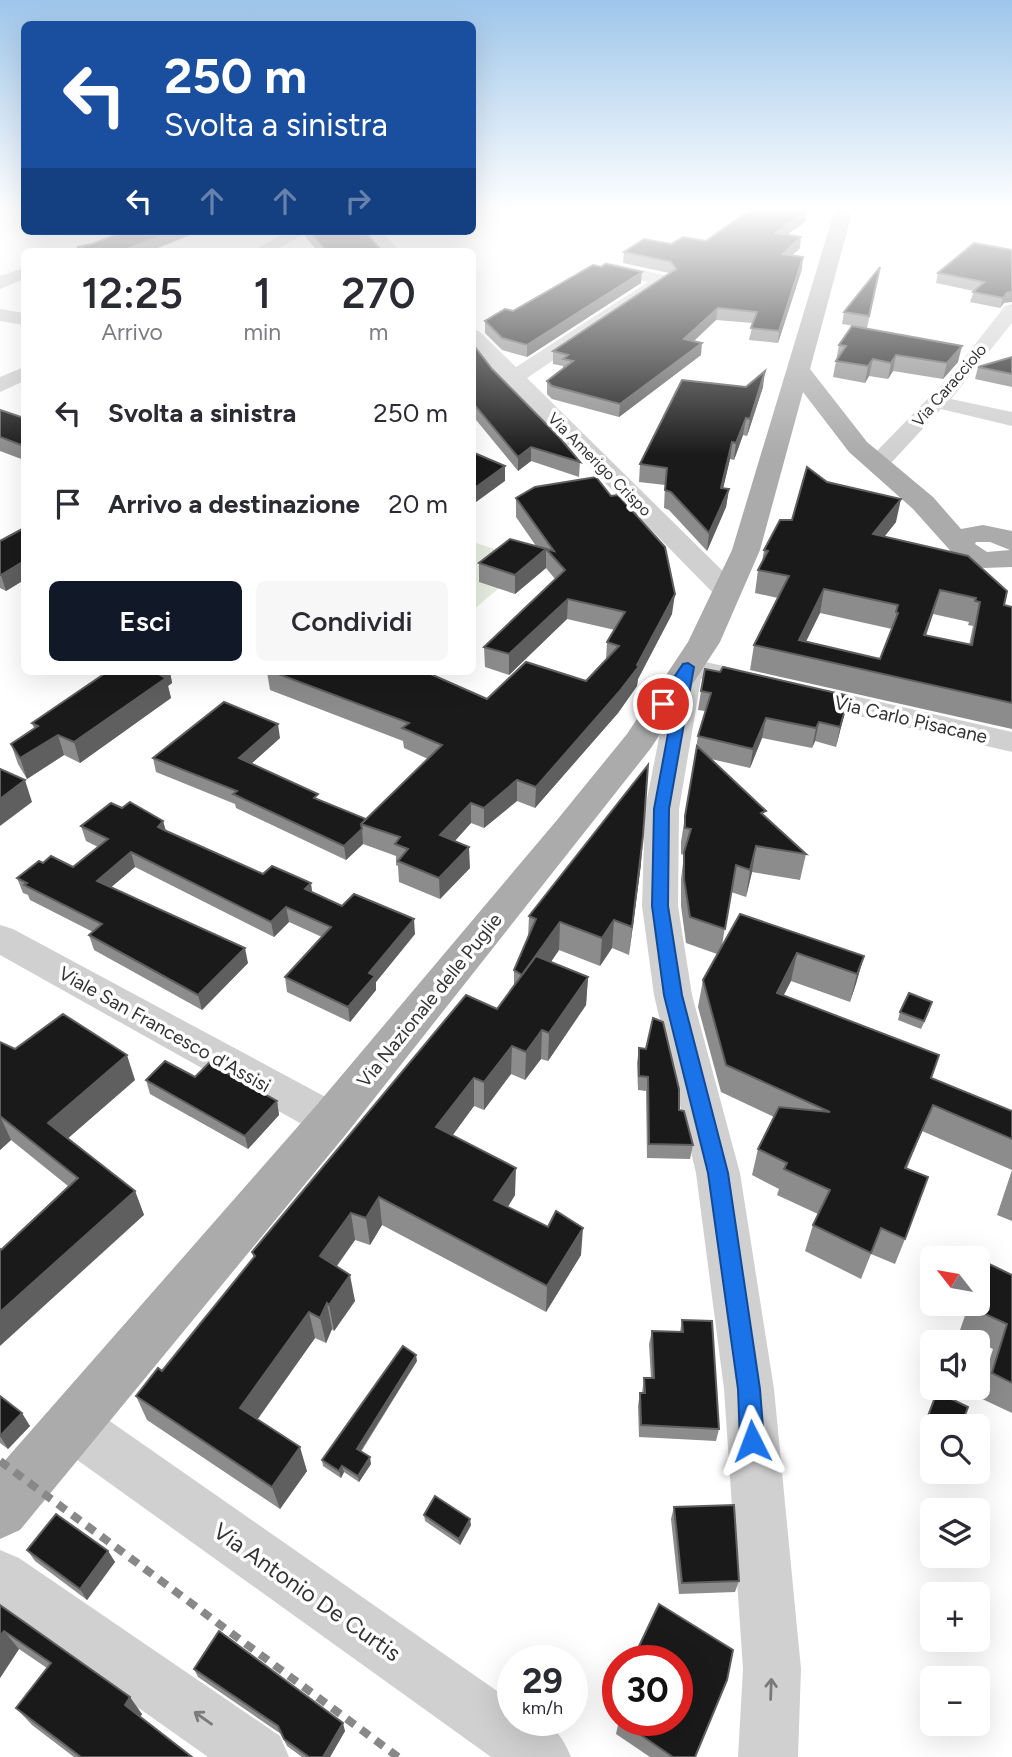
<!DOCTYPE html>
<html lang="it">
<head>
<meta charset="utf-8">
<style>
	body { margin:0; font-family:Figtree,sans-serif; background:#f7f7f7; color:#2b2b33; height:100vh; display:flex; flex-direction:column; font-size:26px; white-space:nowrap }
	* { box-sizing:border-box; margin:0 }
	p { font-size:23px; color:#7c7c81 }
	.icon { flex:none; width:38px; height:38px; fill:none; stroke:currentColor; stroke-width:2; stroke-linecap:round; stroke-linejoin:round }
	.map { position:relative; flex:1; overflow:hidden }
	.panel { position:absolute; left:21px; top:248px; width:455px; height:427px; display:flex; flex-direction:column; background:#fff; border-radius:10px; box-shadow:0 7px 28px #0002 }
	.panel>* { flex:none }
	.top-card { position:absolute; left:21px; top:21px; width:455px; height:214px; border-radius:10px; box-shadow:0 7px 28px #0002; background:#1a4fa0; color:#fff; overflow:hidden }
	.needle { width:46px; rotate:301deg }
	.buttons { position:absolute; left:920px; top:1246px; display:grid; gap:14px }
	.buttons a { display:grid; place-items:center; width:70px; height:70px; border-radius:10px; background:#fff; box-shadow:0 7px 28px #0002; font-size:35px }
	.speed { position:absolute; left:497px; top:1645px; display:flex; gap:14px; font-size:35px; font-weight:700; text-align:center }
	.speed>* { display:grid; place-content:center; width:91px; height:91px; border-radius:50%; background:#fff; box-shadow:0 7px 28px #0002; line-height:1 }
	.speed small { font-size:18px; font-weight:400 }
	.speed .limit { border:10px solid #d22; background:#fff; color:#111 }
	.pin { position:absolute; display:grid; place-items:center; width:60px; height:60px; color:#fff; margin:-30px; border:4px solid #fff; border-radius:50%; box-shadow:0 2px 7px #0007 }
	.me { position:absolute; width:77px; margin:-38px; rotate:357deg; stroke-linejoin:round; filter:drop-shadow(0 0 5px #0008) }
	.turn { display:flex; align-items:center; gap:24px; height:147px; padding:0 28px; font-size:32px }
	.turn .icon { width:91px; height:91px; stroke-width:2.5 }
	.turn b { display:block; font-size:49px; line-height:60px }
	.lanes { display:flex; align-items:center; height:66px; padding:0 28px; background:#0003; justify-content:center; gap:35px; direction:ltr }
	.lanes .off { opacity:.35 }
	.eta { display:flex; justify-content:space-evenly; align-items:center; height:119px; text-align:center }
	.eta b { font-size:42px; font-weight:600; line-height:49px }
	.primary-button { display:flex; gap:14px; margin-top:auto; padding:14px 28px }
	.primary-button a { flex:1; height:80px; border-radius:10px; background:#111827; color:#fff; font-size:28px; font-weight:600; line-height:80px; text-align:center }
	.primary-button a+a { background:#f7f7f7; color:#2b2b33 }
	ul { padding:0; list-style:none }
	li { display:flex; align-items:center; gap:21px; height:91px; padding:0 28px }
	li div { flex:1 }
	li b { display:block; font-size:26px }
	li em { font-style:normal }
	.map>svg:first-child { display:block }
	.green { fill:#e6ecdf }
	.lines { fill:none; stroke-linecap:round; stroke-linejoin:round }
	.minor { fill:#d0d0d0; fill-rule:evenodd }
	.major { fill:#ababab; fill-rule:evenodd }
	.rail { stroke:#888; stroke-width:8; stroke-dasharray:10 8; stroke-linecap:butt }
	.wall { fill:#8c8c8c; fill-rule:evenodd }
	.shaded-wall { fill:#5f5f5f }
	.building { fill:#1a1a1a; stroke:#5f5f5f; stroke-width:2; fill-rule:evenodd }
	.oneway { stroke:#7a7a7a }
	.route { fill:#1a73e8; stroke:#114b97; stroke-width:2 }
	.labels { text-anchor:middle; stroke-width:7; stroke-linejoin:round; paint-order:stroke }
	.far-street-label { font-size:16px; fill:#333; stroke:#fff }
	.street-label { font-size:19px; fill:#333; stroke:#fff }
	.near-street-label { font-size:23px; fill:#333; stroke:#fff }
</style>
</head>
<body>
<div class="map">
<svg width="1012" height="1757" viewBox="0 0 1012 1757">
	<rect width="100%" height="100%" fill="#fff"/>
	<polygon class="green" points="473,542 531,561 473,610"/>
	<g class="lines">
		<g class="minor">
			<polygon points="288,231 309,231 273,252 251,252"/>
			<polygon points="364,231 381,231 401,252 382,252"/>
			<polygon points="606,262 669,276 672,280 527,378 737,585 740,591 737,597 727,599 717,597 472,347 472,329 479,331 516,367 648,282 600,271 597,267"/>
			<polygon points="24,268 24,279 0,289 0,276"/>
			<polygon points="1012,304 1012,323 951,399 1012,412 1012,426 941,409 891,463 875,463 871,458 875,453 951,375 1005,306"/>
			<polygon points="0,309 24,313 24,325 0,321"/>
			<polygon points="24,367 24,381 0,392 0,377"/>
			<polygon points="688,658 1012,732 1012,752 701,679 679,809 678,906 692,995 740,1173 774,1389 801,1669 798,1757 738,1757 743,1669 724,1389 696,1173 654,995 642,906 645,809 673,667 678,661"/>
			<polygon points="0,925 13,929 346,1108 352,1120 346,1132 331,1137 316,1132 0,955"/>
			<path d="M73 1401 91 1408 513 1702V1720C546 1720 558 1725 571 1757H491L55 1444 48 1426 55 1408Z"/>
			<polygon points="0,1550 19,1558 280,1736 289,1757 208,1757 0,1610"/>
		</g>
		<path class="major" d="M835 209H853L810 369 867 442 933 497 961 529 983 525 1012 531V567L984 568 967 564 955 556 913 509 849 452 803 392 760 550 720 642 651 748 347 1133 20 1530 0 1539V1466L315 1107 557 820 627 734 688 642 732 550ZM976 542H990L1010 550 987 552 975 544Z"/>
		<polyline class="rail" points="0,1461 398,1757"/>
	</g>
	<g class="wall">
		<polygon points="806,211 805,222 787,235 800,248 792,255 802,269 778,343 749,340 753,323 716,320 694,341 701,355 619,417 552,399 547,394 547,381 563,369 563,366 553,364 553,351 669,273 623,263 624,252 671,244 706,241"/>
		<polygon points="305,231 365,231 366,233 383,252 318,252 305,236"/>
		<polygon points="77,247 149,252 151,252 79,252"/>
		<polygon points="1012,250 1004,303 1000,308 970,302 974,291 936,283 938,273"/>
		<polygon points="601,267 641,283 527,357 502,350 485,333 485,321 513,311"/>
		<polygon points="880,267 867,328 842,324 844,312"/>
		<polygon points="472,343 492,369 580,462 579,477 531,461 518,471 472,415"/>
		<polygon points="839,345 958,362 943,379 893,371 888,379 869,376 865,383 833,377"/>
		<polygon points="1012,357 1012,387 975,379 978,367"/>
		<polygon points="746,387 763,387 747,436 743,435 734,460 730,459 723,488 729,489 726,507 707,551 669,510 664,508 665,485 639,482 640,464"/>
		<polygon points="0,410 24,418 24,460 0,451"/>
		<path d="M827 482 896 522 884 537 1004 605 1012 607V729L750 670 754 645 778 598 755 593 758 570 762 562 764 550ZM820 613 892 629 880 659 806 642ZM933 614 969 622 968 625 973 626 969 645 926 636Z"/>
		<polygon points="516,498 672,614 638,679 637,686 618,713 535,808 517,801 484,828 471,823 455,841 470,868 440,899 399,882 398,866 396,865 396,856 363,844 346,860 236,808 235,804 156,772 153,758 280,738 252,763 318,800 366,819 428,759 404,748 403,741 270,690 267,672 426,672 487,699 586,681 606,660 607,642 615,630 567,619 509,675 485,667 484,647 555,579 546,568 515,594 479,582 479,563 536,546 516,517"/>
		<polygon points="24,528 24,580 6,591 0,588 0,541"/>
		<polygon points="107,672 170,672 172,683 168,686 171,698 80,763 64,755 27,779 18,764 11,744 34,728 32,723"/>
		<polygon points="701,691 844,715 836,747 815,741 812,748 762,738 750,768 711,759 765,816 806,854 800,880 752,872 746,897 731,892 722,945 864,956 850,1002 791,981 783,996 931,1078 1012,1111 1012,1221 997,1215 1012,1170 922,1131 907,1168 905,1239 895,1264 871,1254 861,1279 805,1251 813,1225 818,1214 777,1195 779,1189 752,1175 758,1149 774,1117 721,1092 698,1007 703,980 717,954 686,943 681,906 681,879 684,855 681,854 681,842 685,816 698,736 705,711 698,710"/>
		<polygon points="122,808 163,821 166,831 263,874 312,892 342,906 415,934 376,982 376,990 350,1022 287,992 285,977 322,937 289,922 274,937 135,867 111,887 248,963 202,1010 94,950 89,935 93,932 30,900 28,895 23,893 17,878 43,863 73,867 98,847 86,841 81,826"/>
		<polygon points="641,864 629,955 612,948 600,966 559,950 551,962 588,977 586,1005 548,1061 541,1059 525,1080 511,1074 484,1110 474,1106 452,1136 515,1195 508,1207 581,1255 546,1312 382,1225 370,1245 355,1240 337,1266 355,1301 334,1331 332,1329 326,1343 315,1338 257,1419 307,1471 280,1509 147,1420 136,1396 162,1371 254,1258 252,1252 497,1009 514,987 514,970 528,938 529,916"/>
		<polygon points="930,1010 921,1029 898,1020 900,1012"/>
		<polygon points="0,1042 15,1049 135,1080 68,1138 135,1191 144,1215 1,1250 68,1186 11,1140 0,1150"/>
		<polygon points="639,1048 679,1110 693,1145 690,1159 647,1158 646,1091 638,1090 637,1063"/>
		<polygon points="195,1077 277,1101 279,1115 248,1149 150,1094 146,1080"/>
		<polygon points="987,1263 1012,1275 1012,1413 978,1397 993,1349 959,1333 969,1304 978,1304 978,1280"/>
		<polygon points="682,1320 719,1429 716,1441 639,1437 638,1406 640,1393 642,1393 644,1378 651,1378 649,1344 652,1331 680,1332"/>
		<polygon points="417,1361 361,1452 371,1464 359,1482 344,1472 341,1478 323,1466 322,1460"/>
		<polygon points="937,1392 933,1426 933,1436 922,1431"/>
		<polygon points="0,1396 30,1426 8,1449 0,1443"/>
		<polygon points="674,1507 739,1581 735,1592 679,1594 671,1519"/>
		<polygon points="424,1515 471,1525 460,1545 425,1521"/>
		<polygon points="27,1550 108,1551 115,1562 87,1600 35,1561"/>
		<polygon points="0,1605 142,1714 140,1717 192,1757 74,1757 32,1725 16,1708 47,1668 19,1649 0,1678"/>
		<polygon points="194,1669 345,1731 330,1757 302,1757 287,1746 281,1734 198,1677"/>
		<polygon points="619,1720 677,1720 695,1757 650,1757 616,1734"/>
	</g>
	<g class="shaded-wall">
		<polygon points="806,211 805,222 774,244 776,233"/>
		<polygon points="174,231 200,231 148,252 120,252"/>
		<polygon points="801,237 800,248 782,265 783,254"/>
		<polygon points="803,257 802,269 778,343 779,331"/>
		<polygon points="642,272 641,283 527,357 527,345"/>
		<polygon points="1012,292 1012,302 1004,303 1000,308 1003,298 1007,293"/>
		<polygon points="718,308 716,320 683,351 684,339"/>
		<polygon points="702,343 701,355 619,417 620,404"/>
		<polygon points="962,346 958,362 943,379 947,363"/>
		<polygon points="896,355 893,371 888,379 891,363"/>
		<polygon points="873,359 869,376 865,383 868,366"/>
		<polygon points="765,371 763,387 747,436 750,419"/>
		<polygon points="746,418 743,435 734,460 736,443"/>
		<polygon points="732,442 730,459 719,506 721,488"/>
		<polygon points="531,447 531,461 518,471 518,457"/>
		<polygon points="505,466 505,481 472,505 472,490"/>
		<polygon points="729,489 726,507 707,551 709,533"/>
		<polygon points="901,499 896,522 868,557 873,534"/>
		<polygon points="546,549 546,568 515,594 515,575"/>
		<polygon points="24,561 24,580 6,591 1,575"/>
		<polygon points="824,589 820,613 799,655 799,640"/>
		<polygon points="940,590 933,614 917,660 924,635"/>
		<polygon points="675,594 672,614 638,679 637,686 618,713 535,808 536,787"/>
		<polygon points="568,599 567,619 509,675 509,654"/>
		<polygon points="155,672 170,672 172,683 168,686 171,698 80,763 74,742"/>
		<polygon points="849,696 844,715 836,747 840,727"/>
		<polygon points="766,718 762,738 750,768 753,749"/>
		<polygon points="819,722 815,741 812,748 816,728"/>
		<polygon points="278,724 280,738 242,772 239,758"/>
		<polygon points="58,735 64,755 27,779 20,758"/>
		<polygon points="25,780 32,802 0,826 0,799"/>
		<polygon points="517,780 517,801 484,828 484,808"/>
		<polygon points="471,803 471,823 441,856 440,835"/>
		<polygon points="163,821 167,836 158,827"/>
		<polygon points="362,829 363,844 346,860 344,846"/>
		<polygon points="643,836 641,864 629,955 632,927"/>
		<polygon points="756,846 752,872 746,897 750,870"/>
		<polygon points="469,847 470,868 440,899 439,878"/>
		<polygon points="131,852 135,867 102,895 97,881"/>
		<polygon points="311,883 313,898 305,889"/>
		<polygon points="286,907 289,922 274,937 271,922"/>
		<polygon points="414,919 415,934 376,982 376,990 350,1022 348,1007 369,973"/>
		<polygon points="614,920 612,948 600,966 602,938"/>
		<polygon points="560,922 559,950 522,1003 522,975"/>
		<polygon points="245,948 248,963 202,1010 198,995"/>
		<polygon points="797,953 791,981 771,1020 777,993"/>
		<polygon points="864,956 856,984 850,1002 857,974"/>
		<polygon points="588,977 586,1005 548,1061 549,1033"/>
		<polygon points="542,1030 541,1059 525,1080 526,1052"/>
		<polygon points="512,1046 511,1074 484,1110 484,1082"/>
		<polygon points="127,1055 135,1080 58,1147 48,1123"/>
		<polygon points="474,1078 474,1106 438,1155 436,1127"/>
		<polygon points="277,1101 279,1115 248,1149 245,1136"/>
		<polygon points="933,1105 922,1131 895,1194 905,1168"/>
		<polygon points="0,1116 11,1140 0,1150"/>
		<polygon points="516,1168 515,1195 495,1227 494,1200"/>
		<polygon points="135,1191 144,1215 0,1346 0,1312"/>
		<polygon points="379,1197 382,1225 370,1245 366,1218"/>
		<polygon points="351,1213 355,1240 325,1282 320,1256"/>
		<polygon points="583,1228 581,1255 546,1312 547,1286"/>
		<polygon points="350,1275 355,1301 334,1331 329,1305"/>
		<polygon points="327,1303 332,1329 326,1343 320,1318"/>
		<polygon points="309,1312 315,1338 248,1433 240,1408"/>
		<polygon points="416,1355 417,1361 358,1455 357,1449"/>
		<polygon points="22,1413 30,1426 8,1449 0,1436"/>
		<polygon points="300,1447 307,1471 280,1509 272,1487"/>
		<polygon points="370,1457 371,1464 359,1482 358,1476"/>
		<polygon points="342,1466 344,1472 341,1478 339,1471"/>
		<polygon points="470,1519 471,1525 460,1545 459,1539"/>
		<polygon points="108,1551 115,1562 87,1600 80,1589"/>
		<polygon points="4,1631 19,1649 0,1678 0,1636"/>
		<polygon points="130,1697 142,1714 137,1722 125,1705"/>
		<polygon points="343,1723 345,1731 330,1757 323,1757"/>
	</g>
	<g class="building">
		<polygon points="751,209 796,209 806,211 776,233 801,237 783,254 803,257 779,331 751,328 757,312 718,308 684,339 702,343 620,404 552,386 547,381 573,361 563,359 568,355 553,351 676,269 671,262 624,252 644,239 671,244 683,237 706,241"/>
		<polygon points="126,231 174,231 120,252 97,252 77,247 92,244"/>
		<polygon points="309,231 364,231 383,252 327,252"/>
		<polygon points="974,243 1012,250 1012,292 1007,293 1003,298 973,292 984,282 938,273"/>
		<polygon points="135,248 151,252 126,252"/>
		<polygon points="606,264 642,272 527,345 502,338 485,321 505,309 513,311 593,265 601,267"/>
		<polygon points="880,267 869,316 844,312"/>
		<polygon points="852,326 962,346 947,363 896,355 891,363 873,359 868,366 836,361 846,346 839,345"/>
		<polygon points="472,343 492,369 560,438 580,462 531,447 518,457 472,402"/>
		<polygon points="1012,357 1012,374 978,367"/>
		<polygon points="765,371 750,419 746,418 736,443 732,442 721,488 729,489 709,533 671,492 665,490 667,468 640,464 682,380 746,387"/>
		<polygon points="0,410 24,418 24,446 0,437"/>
		<polygon points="472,452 505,466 472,490"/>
		<path d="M807 467 827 482 901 499 873 534 968 556 1007 591 1004 605 1012 607V703L754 645 789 576 758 570 768 551 764 550 780 520H792ZM824 589 898 605 896 612 898 613 880 659 799 640ZM940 590 976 598 975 601 980 602 972 645 924 635Z"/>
		<polygon points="596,477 611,496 618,495 665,547 675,594 637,665 639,666 619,692 536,787 517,780 484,808 471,803 440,835 469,847 439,878 398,861 408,849 395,844 400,837 361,824 442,745 402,728 409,723 273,672 426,672 487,699 526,662 586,681 619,646 607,642 625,612 568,599 509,654 484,647 565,570 546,549 515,575 479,563 510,539 554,551 516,498 535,487"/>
		<polygon points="24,528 24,561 1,575 0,574 0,541"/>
		<polygon points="723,667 849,696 840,727 819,722 816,728 766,718 753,749 698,736 711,693 701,691 705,669 720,672"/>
		<polygon points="107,672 155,672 166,678 74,742 58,735 20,758 11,744 38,726 32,723"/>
		<polygon points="224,702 278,724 239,758 318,794 314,798 366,819 361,824 362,829 344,846 233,794 237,791 153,758"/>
		<polygon points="697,746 766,811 761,813 806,854 756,846 750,870 736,865 725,929 690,917 684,879 684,852 691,829 685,828 685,816"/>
		<polygon points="648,765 643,836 632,927 614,920 602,938 560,922 522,975 514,970 536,919 529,916"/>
		<polygon points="0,769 25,780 0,799"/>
		<polygon points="130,802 163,821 158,827 164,830 263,874 272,866 311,883 305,889 342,906 354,894 414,919 369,973 375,976 348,1007 285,977 331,927 286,907 271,922 131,852 97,881 245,948 198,995 89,935 102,924 24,885 27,883 17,878 39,861 43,863 51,856 73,867 108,839 81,826 111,803 122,808"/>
		<polygon points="740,914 864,956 857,974 797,953 777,993 939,1055 931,1078 1012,1111 1012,1139 933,1105 905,1168 928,1177 905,1239 881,1228 871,1253 813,1225 830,1190 784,1169 787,1163 758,1149 779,1107 830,1112 726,1065 703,980"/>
		<polygon points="536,956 588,977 549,1033 542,1030 526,1052 512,1046 484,1082 474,1078 436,1127 516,1168 494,1200 548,1227 556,1211 583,1228 547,1286 379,1197 366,1218 351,1213 320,1256 350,1275 329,1305 327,1303 320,1318 309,1312 240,1408 300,1447 272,1487 136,1396 158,1368 162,1371 255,1256 252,1252 466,995 497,1009"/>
		<polygon points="909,993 932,1002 924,1021 900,1012"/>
		<polygon points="63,1014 127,1055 48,1123 135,1191 0,1312 0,1249 1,1250 78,1178 0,1116 0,1042 15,1049"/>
		<polygon points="653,1018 663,1022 679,1089 679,1110 684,1111 693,1145 649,1144 648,1077 639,1076 639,1048 646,1049"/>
		<polygon points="165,1061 195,1077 209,1063 277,1101 245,1136 146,1080"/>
		<polygon points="987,1263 1012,1275 1012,1383 992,1373 1007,1324 972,1308 973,1304 978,1304 978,1289"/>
		<polygon points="682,1320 712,1321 719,1429 641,1425 640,1393 645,1393 644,1378 654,1378 652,1331 683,1332"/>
		<polygon points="403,1346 416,1355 357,1449 370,1457 358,1476 342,1466 339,1471 322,1460"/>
		<polygon points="937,1392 968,1407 961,1426 933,1426 933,1428 925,1424"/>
		<polygon points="0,1396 22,1413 0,1436"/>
		<polygon points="435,1496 470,1519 459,1539 424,1515"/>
		<polygon points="734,1505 739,1581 682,1583 674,1507"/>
		<polygon points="56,1514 108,1551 80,1589 27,1550"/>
		<polygon points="659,1604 733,1650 727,1680 695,1757 673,1757 619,1720 677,1720 677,1661 632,1661"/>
		<polygon points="0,1605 130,1697 125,1705 192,1757 81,1757 16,1708 51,1663 4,1631 0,1636"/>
		<polygon points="219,1631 343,1723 323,1757 309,1757 284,1739 278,1726 194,1669"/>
	</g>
	<defs><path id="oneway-shaft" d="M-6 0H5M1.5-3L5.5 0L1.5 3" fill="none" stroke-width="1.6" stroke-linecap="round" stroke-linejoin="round" transform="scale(1.75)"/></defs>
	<g class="oneway">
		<use href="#oneway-shaft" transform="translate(771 1689) rotate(-88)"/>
		<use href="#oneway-shaft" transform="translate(203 1718) rotate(-145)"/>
	</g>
	<linearGradient id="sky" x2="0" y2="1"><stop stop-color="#9ec6ea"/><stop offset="0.46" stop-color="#fff"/><stop offset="1" stop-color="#fff" stop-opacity="0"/></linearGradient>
	<rect width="1012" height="455" fill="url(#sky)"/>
	<polygon class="route" points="688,663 694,667 669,809 668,906 682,995 728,1173 760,1389 764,1441 760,1449 752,1452 744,1449 740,1441 738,1389 708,1173 664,995 652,906 654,809 675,696 668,707 658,707 656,704 683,664"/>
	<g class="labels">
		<g class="far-street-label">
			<text transform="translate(949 385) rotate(-49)" y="6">Via Caracciolo</text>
			<text transform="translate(600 464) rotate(45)" y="6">Via Amerigo Crispo</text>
		</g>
		<g class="street-label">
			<text transform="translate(911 719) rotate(13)" y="7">Via Carlo Pisacane</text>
			<text transform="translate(429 1000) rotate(-51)" y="7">Via Nazionale delle Puglie</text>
			<text transform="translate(165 1029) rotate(29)" y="7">Viale San Francesco d'Assisi</text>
		</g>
		<g class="near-street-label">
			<text transform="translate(307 1592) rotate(35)" y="8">Via Antonio De Curtis</text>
		</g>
	</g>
</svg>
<div class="buttons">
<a><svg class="needle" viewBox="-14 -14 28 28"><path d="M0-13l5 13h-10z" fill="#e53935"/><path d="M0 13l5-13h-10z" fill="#7c7c81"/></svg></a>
<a><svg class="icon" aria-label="sound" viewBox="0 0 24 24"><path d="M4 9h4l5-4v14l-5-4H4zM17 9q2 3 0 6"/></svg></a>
<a><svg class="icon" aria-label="search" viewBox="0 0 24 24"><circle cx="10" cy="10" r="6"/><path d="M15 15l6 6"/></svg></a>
<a><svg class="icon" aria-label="layers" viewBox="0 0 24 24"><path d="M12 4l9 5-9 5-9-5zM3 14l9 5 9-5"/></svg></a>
<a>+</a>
<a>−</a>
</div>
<div class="speed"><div>29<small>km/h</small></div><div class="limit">30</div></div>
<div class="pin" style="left:663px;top:704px;background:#d93025"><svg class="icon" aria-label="arrive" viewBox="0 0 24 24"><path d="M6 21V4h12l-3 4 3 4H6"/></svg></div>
<svg class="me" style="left:752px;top:1441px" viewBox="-20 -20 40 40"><path d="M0-17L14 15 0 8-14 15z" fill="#1a73e8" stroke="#fff" stroke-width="4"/></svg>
<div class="top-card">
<div class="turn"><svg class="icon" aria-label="left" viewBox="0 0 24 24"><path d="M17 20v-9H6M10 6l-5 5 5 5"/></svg><div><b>250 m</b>Svolta a sinistra</div></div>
<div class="lanes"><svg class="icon" aria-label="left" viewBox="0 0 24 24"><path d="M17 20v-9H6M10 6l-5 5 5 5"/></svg><svg class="icon off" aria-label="ahead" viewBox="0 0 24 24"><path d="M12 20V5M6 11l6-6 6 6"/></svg><svg class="icon off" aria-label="ahead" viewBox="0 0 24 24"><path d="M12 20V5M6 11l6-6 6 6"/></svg><svg class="icon off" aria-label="right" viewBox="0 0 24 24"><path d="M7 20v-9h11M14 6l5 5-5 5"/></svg></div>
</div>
<section class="panel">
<div class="eta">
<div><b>12:25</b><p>Arrivo</p></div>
<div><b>1</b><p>min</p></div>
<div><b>270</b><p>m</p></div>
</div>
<ul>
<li><svg class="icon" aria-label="left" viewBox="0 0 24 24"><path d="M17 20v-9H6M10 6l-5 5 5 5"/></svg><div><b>Svolta a sinistra</b></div><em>250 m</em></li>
<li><svg class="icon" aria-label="arrive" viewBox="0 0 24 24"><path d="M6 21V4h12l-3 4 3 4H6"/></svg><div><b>Arrivo a destinazione</b></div><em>20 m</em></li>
</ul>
<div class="primary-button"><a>Esci</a><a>Condividi</a></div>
</section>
</div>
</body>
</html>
